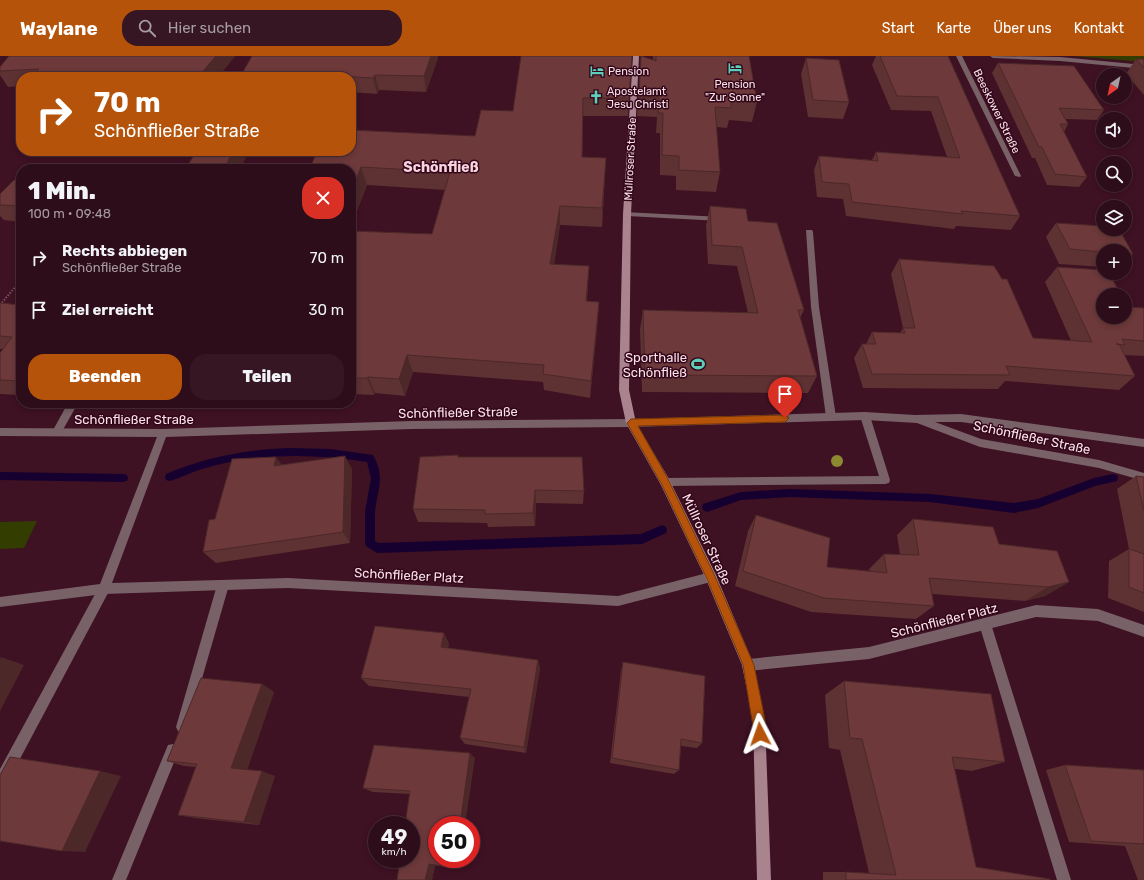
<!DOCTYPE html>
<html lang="de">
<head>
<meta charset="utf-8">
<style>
	body { margin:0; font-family:Rubik,sans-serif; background:#361623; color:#f1f3f6; height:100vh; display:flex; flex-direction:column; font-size:15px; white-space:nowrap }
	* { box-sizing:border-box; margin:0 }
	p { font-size:13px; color:#a79ca2 }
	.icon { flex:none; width:22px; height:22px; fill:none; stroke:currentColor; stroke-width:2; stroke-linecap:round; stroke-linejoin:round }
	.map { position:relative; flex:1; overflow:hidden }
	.side { position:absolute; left:16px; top:108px; width:340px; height:244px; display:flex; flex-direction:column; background:#2e0d1a; border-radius:16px; box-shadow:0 2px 6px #0003,0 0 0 1px #492d39 }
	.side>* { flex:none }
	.top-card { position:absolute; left:16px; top:16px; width:340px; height:84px; border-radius:16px; box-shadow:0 2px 6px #0003,0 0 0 1px #492d39; background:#b45309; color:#fff; overflow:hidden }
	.needle { width:26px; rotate:213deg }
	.buttons { position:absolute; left:1096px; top:12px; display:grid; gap:8px }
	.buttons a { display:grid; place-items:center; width:36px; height:36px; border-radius:50%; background:#2e0d1a; box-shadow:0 2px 6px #0003,0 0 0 1px #492d39; font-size:20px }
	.speed { position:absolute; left:368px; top:760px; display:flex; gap:8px; font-size:20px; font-weight:700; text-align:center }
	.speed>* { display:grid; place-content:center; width:52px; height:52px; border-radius:50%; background:#2e0d1a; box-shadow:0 2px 6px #0003,0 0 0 1px #492d39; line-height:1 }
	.speed small { font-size:10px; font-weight:400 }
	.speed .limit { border:6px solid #d22; background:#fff; color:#111 }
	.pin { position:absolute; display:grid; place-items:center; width:34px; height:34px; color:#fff; margin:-41px -17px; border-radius:50% 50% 50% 0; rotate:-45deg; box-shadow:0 0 4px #0007 }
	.pin .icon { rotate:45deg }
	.me { position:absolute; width:44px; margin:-22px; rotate:356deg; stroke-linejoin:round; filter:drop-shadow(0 0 3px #0008) }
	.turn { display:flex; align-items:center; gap:14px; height:84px; padding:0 12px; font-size:18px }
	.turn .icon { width:52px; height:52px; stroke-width:2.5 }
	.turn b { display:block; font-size:28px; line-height:34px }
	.round { display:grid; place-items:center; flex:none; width:42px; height:42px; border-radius:16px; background:#361623 }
	.overview { display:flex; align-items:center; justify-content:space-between; height:68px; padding:0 12px }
	h1 { font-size:24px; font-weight:800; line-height:30px }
	.primary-button { display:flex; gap:8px; margin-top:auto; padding:8px 12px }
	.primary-button a { flex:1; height:46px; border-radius:16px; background:#b45309; color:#fff; font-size:16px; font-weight:800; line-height:46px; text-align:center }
	.primary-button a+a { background:#361623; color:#f1f3f6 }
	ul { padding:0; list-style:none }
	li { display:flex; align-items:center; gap:12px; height:52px; padding:0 12px }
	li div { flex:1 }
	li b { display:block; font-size:15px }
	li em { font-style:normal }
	header { display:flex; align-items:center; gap:24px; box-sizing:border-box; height:56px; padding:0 20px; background:#b45309; color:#fff }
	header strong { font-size:19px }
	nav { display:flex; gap:22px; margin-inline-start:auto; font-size:14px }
	.search { width:280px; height:36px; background:#361623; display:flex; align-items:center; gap:10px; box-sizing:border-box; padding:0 14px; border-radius:16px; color:#a79ca2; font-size:15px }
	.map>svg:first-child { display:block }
	.green { fill:#333d00 }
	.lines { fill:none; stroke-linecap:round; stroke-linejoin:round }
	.stream { fill:#160030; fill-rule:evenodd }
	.path { stroke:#795261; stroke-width:2; stroke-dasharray:1.5 1.5; stroke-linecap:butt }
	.service { fill:#796168; fill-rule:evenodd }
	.minor { fill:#796168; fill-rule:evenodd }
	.secondary { fill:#a9838e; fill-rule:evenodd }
	.tree { fill:#8c8930 }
	.wall { fill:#5e3132 }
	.shaded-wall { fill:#4c2829 }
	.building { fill:#6d393a; stroke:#4c2829 }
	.route { fill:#b45309; stroke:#753606 }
	.labels { text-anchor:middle; stroke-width:3; stroke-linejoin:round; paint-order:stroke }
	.far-poi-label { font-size:11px; fill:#fce3ea; stroke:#33071a; text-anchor:start }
	.far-street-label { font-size:11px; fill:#fce3ea; stroke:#33071a }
	.poi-label { font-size:13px; fill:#fce3ea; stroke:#33071a; text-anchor:end }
	.street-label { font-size:13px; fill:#fce3ea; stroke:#33071a }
	.far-district-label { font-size:14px; font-weight:bold; fill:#f9d4de; stroke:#33071a }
</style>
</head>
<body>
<header>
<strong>Waylane</strong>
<div class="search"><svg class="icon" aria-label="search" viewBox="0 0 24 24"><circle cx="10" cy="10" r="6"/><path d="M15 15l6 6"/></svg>Hier suchen</div>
<nav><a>Start</a><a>Karte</a><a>Über uns</a><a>Kontakt</a></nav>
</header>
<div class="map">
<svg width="1144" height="824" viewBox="0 0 1144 824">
	<rect width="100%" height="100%" fill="#3e1123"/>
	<g class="green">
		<polygon points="1073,0 1144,0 1144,6"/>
		<polygon points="37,465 24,492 0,493 0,466"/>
	</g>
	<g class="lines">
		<g class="stream">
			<path d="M288 392 330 393 373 399C386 422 377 433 375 457 375 466 375 475 375 485L379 487 641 478 662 469 666 471 667 474 666 477 642 488 377 497 366 490 365 487V456L371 422 367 406C312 397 255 397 202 413 191 416 181 422 170 425L166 424 165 421 166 418C206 401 245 394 288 392Z"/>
			<polygon points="0,416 123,418 127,419 128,422 127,425 123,426 0,424"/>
			<polygon points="1113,418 1117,419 1118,422 1117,425 1095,430 1038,452 1014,457 930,446 790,441 741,444 707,456 703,454 702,451 703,448 741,436 790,433 930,438 1014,447 1038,443 1094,422"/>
		</g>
		<polyline class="path" points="0,249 21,224"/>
		<g class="service">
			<polygon points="624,156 721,161 725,163 721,165 627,160 623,158"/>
			<polygon points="806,174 812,174 813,176 819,251 836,361 831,365 826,361 811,251"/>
			<polygon points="68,347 78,347 60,379 54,379 52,376"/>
			<polygon points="865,356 870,360 890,424 889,427 885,428 665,430 661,429 660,426 661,423 665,422 879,420 860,360"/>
			<polygon points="223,524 227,525 229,529 188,671 186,675 182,677 178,675 176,671 217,529 219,525"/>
			<polygon points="104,528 108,529 110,533 108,537 5,731 0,733 0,713 100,529"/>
			<polygon points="985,562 989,564 991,568 1071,824 1057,824 979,568 981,564"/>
			<polygon points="173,688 178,689 179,694 126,824 112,824 168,689"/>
		</g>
		<g class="minor">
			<polygon points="956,0 962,0 1021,120 1020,121 1015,120"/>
			<polygon points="990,0 1060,1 1144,9 1144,13 1060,5 993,2"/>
			<polygon points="865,356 915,359 961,358 1144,383 1144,391 961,366 935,366 981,383 1099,404 1144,417 1144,425 1099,412 980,391 917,367 865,364 631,371 412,373 166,381 112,527 288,522 618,540 711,516 715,517 717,521 715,525 711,526 618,550 288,532 104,538 0,551 0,541 100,528 157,381 0,380 0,372 163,373 412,365 631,363"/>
			<polygon points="1036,549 1098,553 1144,569 1144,581 1098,565 1036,561 869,603 748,615 744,613 742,609 744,605 748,603 869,591"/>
		</g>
		<polygon class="secondary" points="633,0 639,0 631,158 629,334 636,367 669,423 715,517 754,609 765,664 771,824 757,824 753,664 742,609 706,523 661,429 626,367 619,334 623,158"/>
	</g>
	<circle class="tree" cx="837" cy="405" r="6"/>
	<g class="wall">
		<polygon points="9,0 235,0 218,21 21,21 21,30 8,31 0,19 0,11"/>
		<polygon points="632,0 628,60 583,60 582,101 606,102 602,171 560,169 554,209 589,210 588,228 587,245 598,263 590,342 544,334 543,326 413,316 405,340 375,337 374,339 351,338 351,175 432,178 445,134 367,129 351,170 351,113 475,80 513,55"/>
		<polygon points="641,0 653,4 653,0 749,0 757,46 752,66 729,64 727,72 716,71 720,116 716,136 676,134 676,120 660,119 660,77 656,77 657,61 637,60"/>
		<polygon points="876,0 948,0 1020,160 1011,174 956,170 954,173 846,160 843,143 817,141 814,114 819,100 872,104 876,96 947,101 931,55 891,54 872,9"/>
		<polygon points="438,2 426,36 379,34 377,38 351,36 351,21 240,21"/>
		<polygon points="806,2 849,46 843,63 808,61 801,18"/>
		<polygon points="1136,3 1144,3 1144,39 1126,18"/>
		<polygon points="998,7 1104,54 1097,64 1066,63 1068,68 1064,76 1087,121 1079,131 1047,129 1035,102 1032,102 992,17"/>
		<polygon points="196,95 259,95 257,99 247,99 240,113 186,113"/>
		<polygon points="21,124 21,166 4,164 0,160 0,138"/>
		<polygon points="710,150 748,165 804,254 800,262 817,320 808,337 642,336 640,273 643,254 748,257 737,210 708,208 706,170"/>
		<polygon points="1056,167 1133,198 1125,207 1125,195 1103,195 1103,211 1059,208 1046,181"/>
		<polygon points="899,203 1033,282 1071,285 1045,226 1057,211 1128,251 1144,252 1144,300 1124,299 1135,320 1119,334 1005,325 998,333 863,332 854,302 862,288 866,288 872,276 900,277 903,272 891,218"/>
		<polygon points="0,247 21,249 21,339 0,338 0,297 3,293 0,293"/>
		<polygon points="285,347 308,347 307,348"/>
		<polygon points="459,401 584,435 583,448 536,447 535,470 488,471 487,467 418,466 413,453"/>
		<polygon points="281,409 352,413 350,487 216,507 203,496 215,463"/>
		<polygon points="1136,420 1144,421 1144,556 1108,542 1109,505 1129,493 1117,433"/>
		<polygon points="756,459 827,511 870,515 869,513 884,498 900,499 897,479 913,463 999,488 1069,526 1045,540 1025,545 932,538 934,550 916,563 811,556 735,530 748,475"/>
		<polygon points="449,587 448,592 538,604 540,613 526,697 465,688 460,682 469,641 369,630 361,622"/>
		<polygon points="623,606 702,687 697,692 681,690 679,714 674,718 610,707 621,615"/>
		<polygon points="844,625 1005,706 972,715 955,713 976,811 1050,824 823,824 823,816 846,816 869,817 840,694 829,692 825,639"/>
		<polygon points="262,628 274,636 247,714 275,720 259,769 195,762 178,759 196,711 184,710 167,705"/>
		<polygon points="475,702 437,803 460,803 459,812 435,809 432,824 397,824 410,738 373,736 363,732"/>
		<polygon points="1065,709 1144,714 1144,824 1138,824 1125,790 1069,786 1046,714"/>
	</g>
	<g class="shaded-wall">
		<polygon points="216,0 235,0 218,21 198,21"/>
		<polygon points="431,0 438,0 438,2 426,36 424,20"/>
		<polygon points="375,19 379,34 377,38 373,22"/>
		<polygon points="233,95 245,95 247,99 240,113 224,113"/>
		<polygon points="255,95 259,95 257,99"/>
		<polygon points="606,102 605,120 602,171 602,152"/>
		<polygon points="361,111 367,129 351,170 351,136"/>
		<polygon points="560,150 560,169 551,226 550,208"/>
		<polygon points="589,210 588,228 585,263 586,245"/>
		<polygon points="599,246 598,263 590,342 591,325"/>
		<polygon points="407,299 413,316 405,340 399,323"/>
		<polygon points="368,321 375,337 374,339 367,322"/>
		<polygon points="345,400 352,413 350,487 343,476"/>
		<polygon points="276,401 285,413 274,410"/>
		<polygon points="535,434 536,447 535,470 533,457"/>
		<polygon points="1069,526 1045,540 1025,545 1048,531"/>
		<polygon points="444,577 449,587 446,600 441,591"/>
		<polygon points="1,601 24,609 0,655 0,603"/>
		<polygon points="538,604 540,613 526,697 524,691"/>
		<polygon points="262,628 274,636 246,717 231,712"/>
		<polygon points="470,697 475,702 465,769 460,769"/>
		<polygon points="100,715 121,720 85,796 62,795"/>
		<polygon points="262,715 275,720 259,769 244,766"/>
		<polygon points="455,803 460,803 459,812 453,812"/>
		<polygon points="429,808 435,809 432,824 425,824"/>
	</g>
	<g class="building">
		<polygon points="9,0 216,0 198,21 49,20 50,18 34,18 39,13 0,15 0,11"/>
		<polygon points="252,0 431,0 424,20 375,19 373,22 322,19 321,21 240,21"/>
		<polygon points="521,0 632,0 629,42 583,42 582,101 606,102 602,152 560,150 550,208 589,210 586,245 599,246 591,325 543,318 544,309 407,299 399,323 368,321 367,322 351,322 351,175 432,178 450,116 361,111 351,136 351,113 309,113 318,95 351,95 351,74 475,80 481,54 513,55"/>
		<polygon points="641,0 656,5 656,0 749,0 757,46 731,44 731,52 715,51 720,116 679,114 679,100 662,99 663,57 658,57 659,41 639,41"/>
		<polygon points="880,0 948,0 1020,160 961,155 963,158 852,146 849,128 822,126 819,100 878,105 876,96 960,102 938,41 897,40"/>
		<polygon points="806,2 839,4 849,46 813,44"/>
		<polygon points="1136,3 1144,3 1144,12"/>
		<polygon points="998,7 1074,10 1104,54 1059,52 1068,68 1060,68 1087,121 1055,118 1042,91 1039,91"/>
		<polygon points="196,95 233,95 224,113 186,113"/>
		<polygon points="14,124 21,124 21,150 0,149 0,138"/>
		<polygon points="710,150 746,153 748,165 777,167 804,254 798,254 817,320 645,319 643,254 758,257 742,191 712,189"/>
		<polygon points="1056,167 1103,170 1103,173 1119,173 1133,198 1125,197 1125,195 1103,195 1103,196 1070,193"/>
		<polygon points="899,203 994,210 1002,223 1007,223 1033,282 1092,286 1057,211 1103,214 1103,217 1109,217 1121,239 1103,239 1103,261 1125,261 1125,247 1128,251 1144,252 1144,285 1122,283 1125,289 1116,288 1119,288 1135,320 1006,310 1010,319 872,318 862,288 876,288 872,276 905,277 903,272 915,272"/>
		<polygon points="0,247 21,249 21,325 0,324 0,297 12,281 0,280"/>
		<polygon points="458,399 458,401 582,401 584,435 535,434 533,457 485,458 485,454 413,453 420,401"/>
		<polygon points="345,400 343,476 203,496 209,464 215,463 232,403 276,401 274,410"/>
		<polygon points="1136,420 1144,421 1144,455"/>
		<polygon points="756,459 830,482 827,511 887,517 884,498 919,499 913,463 993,471 999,488 1057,495 1069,526 1048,531 929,522 934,550 824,542 743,515"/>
		<polygon points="1129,493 1144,498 1144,537 1129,531"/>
		<polygon points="375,570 444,577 441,591 538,604 524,691 460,682 471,633 361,622"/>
		<polygon points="623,606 705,620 702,687 681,683 679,714 612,702"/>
		<polygon points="201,622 262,628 231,712 262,715 244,766 178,759 197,708 167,705"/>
		<polygon points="844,625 991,638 1005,706 952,701 976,811 1050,823 1050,824 846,824 846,816 896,819 862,683 850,682"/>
		<polygon points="374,689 470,697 460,769 437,769 437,803 455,803 453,812 429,808 425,824 397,824 400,803 411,803 411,769 405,769 410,735 363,732"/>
		<polygon points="10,701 100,715 62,795 0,785 0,719"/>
		<polygon points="1065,709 1144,714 1144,788 1091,785"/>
	</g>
	<polygon class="route" points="785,359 789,362 785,366 638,370 668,423 714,518 754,609 765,664 765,678 764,683 760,684 755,683 743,609 707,523 662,429 627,367 631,363"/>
	<defs>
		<g id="hotel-bare" transform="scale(1.08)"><path d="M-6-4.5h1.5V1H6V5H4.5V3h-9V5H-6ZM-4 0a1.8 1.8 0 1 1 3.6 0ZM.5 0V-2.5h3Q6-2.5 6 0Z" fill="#5dceb9" stroke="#33071a" stroke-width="2.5" paint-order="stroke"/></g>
		<g id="church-bare" transform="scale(1.08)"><path d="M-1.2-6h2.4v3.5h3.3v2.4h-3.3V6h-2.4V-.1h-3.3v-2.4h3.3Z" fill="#5dceb9" stroke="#33071a" stroke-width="2.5" paint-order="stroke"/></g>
		<g id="stadium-bare" transform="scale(1.08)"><path d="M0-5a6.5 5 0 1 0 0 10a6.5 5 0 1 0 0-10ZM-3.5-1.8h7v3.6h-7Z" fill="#5dceb9" stroke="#33071a" stroke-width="2.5" paint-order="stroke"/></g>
	</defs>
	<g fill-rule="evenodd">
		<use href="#hotel-bare" x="735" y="12"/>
		<use href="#hotel-bare" x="597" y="15"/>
		<use href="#church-bare" x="596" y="41"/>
		<use href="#stadium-bare" x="698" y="308"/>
	</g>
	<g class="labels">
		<g class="far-poi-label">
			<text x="608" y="19">Pension</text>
			<text x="735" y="32" text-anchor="middle">Pension<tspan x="735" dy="13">"Zur Sonne"</tspan></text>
			<text x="607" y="39">Apostelamt<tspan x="607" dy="13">Jesu Christi</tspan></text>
		</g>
		<g class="far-street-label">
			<text transform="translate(997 55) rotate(64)" y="4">Beeskower Straße</text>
			<text transform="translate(630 103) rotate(-87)" y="4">Müllroser Straße</text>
		</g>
		<g class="poi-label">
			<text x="687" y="306">Sporthalle<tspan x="687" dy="15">Schönfließ</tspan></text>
		</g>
		<g class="street-label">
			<text transform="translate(458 356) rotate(-1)" y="5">Schönfließer Straße</text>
			<text x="134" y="368">Schönfließer Straße</text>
			<text transform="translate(1032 381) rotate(12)" y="5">Schönfließer Straße</text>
			<text transform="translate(707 483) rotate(65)" y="5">Müllroser Straße</text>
			<text transform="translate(409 519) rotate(3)" y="5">Schönfließer Platz</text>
			<text transform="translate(944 564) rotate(-14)" y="5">Schönfließer Platz</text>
		</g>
		<g class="far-district-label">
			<text x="441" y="116">Schönfließ</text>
		</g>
	</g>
</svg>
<div class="buttons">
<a><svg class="needle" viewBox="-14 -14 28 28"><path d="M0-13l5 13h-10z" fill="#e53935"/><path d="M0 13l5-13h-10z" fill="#a79ca2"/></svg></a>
<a><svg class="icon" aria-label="sound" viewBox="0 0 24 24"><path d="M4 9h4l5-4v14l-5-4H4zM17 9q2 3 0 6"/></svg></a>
<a><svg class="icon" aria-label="search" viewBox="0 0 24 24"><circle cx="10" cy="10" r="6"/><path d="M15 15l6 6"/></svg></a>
<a><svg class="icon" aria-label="layers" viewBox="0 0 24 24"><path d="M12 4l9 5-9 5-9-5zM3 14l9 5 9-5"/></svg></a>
<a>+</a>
<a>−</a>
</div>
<div class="speed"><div>49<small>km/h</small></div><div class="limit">50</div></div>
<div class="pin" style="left:785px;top:362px;background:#d93025"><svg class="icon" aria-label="arrive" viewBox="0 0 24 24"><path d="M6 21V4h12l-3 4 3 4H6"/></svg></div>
<svg class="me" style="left:760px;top:678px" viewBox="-20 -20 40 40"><path d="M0-17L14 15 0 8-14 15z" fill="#b45309" stroke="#fff" stroke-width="4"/></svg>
<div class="top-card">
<div class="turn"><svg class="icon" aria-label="right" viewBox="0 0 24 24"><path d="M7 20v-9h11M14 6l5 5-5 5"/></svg><div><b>70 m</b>Schönfließer Straße</div></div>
</div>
<section class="side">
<div class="overview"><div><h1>1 Min.</h1><p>100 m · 09:48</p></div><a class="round" style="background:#d93025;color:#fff"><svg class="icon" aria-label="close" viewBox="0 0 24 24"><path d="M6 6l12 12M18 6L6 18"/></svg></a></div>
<ul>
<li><svg class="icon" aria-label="right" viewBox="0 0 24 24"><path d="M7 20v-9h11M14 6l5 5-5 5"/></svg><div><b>Rechts abbiegen</b><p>Schönfließer Straße</p></div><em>70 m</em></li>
<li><svg class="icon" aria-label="arrive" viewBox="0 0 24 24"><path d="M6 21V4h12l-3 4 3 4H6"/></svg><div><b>Ziel erreicht</b></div><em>30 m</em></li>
</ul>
<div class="primary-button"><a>Beenden</a><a>Teilen</a></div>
</section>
</div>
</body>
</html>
